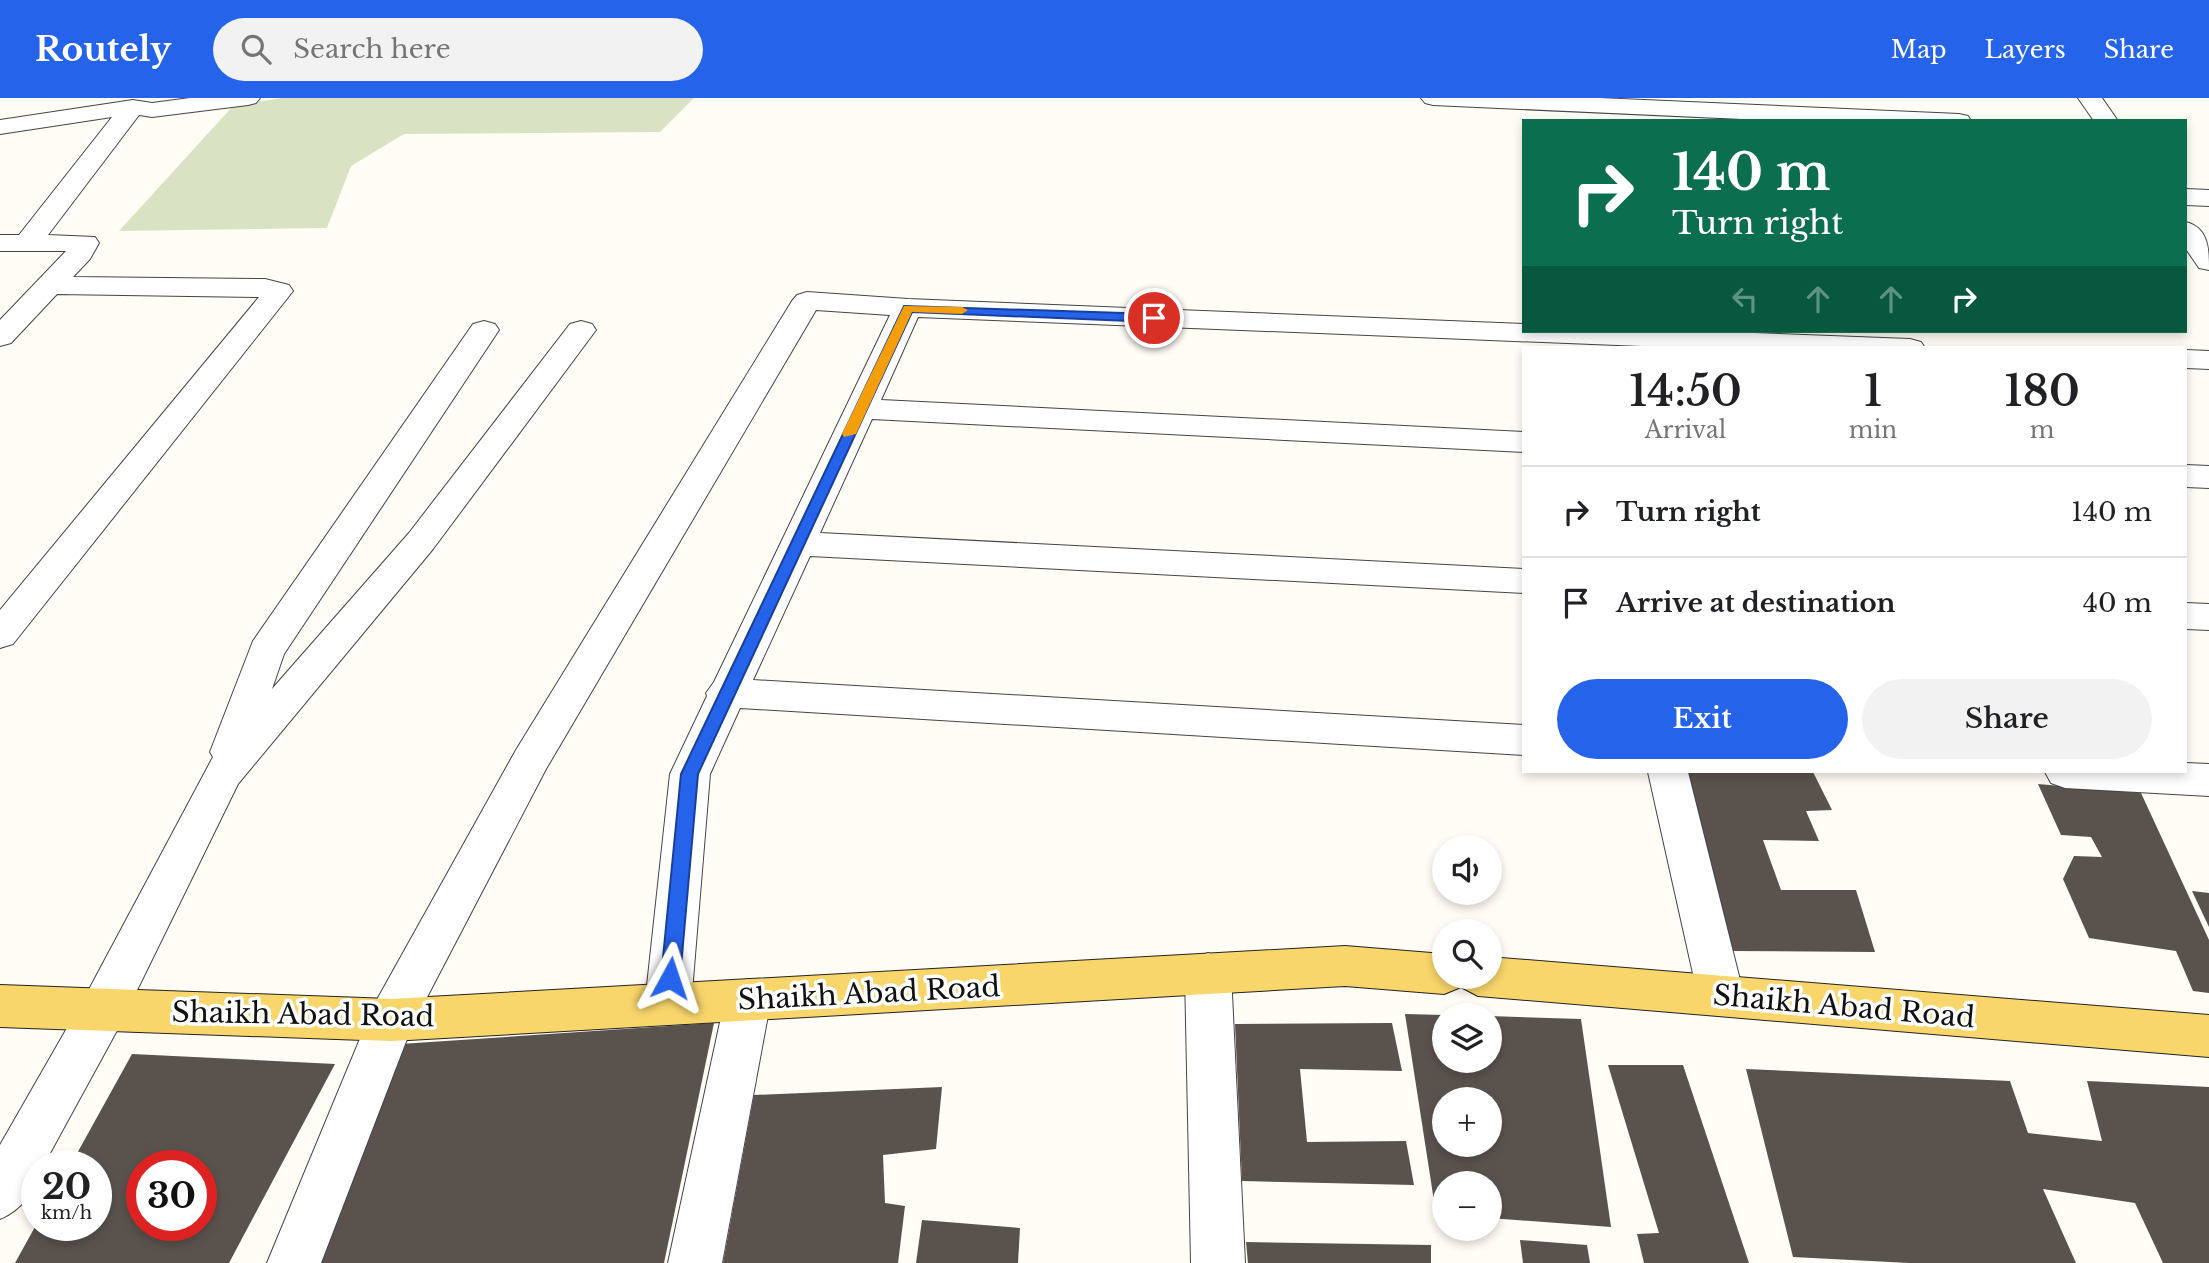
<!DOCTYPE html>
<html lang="en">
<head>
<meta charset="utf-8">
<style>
	body { margin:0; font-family:"Libre Baskerville",serif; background:#f2f2f2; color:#202124; height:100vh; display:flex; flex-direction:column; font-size:26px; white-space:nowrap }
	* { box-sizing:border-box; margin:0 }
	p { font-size:23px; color:#757577 }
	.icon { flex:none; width:38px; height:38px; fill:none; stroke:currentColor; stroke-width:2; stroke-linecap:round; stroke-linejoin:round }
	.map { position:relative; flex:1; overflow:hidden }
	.side { position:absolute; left:1522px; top:248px; width:665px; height:427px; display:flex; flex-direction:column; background:#fff; border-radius:0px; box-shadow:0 4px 10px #0003 }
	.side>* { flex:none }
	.hud { position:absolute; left:1522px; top:21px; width:665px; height:214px; border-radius:0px; box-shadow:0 4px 10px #0003; background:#0b6e4f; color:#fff; overflow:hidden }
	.buttons { position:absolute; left:1432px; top:737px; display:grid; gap:14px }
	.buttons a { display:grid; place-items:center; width:70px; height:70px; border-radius:50%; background:#fff; box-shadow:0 4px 10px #0003; font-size:35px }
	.speed { position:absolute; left:21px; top:1052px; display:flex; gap:14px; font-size:35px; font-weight:700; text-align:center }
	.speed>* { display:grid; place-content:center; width:91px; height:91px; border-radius:50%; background:#fff; box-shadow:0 4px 10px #0003; line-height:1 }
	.speed small { font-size:18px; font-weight:400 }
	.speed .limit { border:10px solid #d22; background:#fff; color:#111 }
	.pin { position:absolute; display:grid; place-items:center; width:60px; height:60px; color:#fff; margin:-30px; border:4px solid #fff; border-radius:50%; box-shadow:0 2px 7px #0007 }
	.me { position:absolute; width:77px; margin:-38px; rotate:5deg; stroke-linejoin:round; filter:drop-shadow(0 0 5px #0008) }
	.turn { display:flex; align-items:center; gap:24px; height:147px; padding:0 35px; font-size:32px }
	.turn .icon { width:91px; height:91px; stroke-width:2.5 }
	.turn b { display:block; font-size:49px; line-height:60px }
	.lanes { display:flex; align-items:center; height:66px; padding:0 35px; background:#0003; justify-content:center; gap:35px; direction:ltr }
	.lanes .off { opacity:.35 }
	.eta { display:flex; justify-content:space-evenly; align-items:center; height:119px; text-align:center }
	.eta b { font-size:42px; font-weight:600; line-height:49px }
	.primary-button { display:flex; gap:14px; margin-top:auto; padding:14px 35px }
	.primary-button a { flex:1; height:80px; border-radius:42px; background:#2563eb; color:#fff; font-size:28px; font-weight:600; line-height:80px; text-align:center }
	.primary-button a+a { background:#f2f2f2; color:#202124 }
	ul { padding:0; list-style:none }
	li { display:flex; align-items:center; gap:21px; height:91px; padding:0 35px; border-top:2px solid #e0e0e0 }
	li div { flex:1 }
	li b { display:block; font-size:26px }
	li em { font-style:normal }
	header { display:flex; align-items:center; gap:42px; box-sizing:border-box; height:98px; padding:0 35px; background:#2563eb; color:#fff }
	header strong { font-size:33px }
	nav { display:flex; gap:38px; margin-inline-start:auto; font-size:24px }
	.search { width:490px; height:63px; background:#f2f2f2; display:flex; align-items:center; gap:18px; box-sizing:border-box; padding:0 24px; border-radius:38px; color:#757577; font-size:26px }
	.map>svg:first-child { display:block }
	.cemetery { fill:#d9e3c4 }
	.building { fill:#5a524d; fill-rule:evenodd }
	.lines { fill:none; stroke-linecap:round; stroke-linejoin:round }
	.minor-casing { stroke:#444; stroke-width:2 }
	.major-casing { stroke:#222; stroke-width:2 }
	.minor { fill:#fff; fill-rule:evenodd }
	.major { fill:#f9d66b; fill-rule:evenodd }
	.route { fill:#2563eb; stroke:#184099; stroke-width:2 }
	.slow { fill:#f59e0b }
	.labels { text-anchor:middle; stroke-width:7; stroke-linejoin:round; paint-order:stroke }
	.near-street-label { font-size:28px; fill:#111; stroke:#fff }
</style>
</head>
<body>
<header>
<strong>Routely</strong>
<div class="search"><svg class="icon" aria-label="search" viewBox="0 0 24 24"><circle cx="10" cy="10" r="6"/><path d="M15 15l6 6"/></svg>Search here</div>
<nav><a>Map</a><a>Layers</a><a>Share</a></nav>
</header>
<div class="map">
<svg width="2209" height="1165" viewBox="0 0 2209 1165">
	<rect width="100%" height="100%" fill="#fffdf5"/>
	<polygon class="cemetery" points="282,0 694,0 660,34 404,36 351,68 327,130 119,133 233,8"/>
	<g class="building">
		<polygon points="1680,674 1813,674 1832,712 1806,713 1819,743 1763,742 1781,792 1856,792 1875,854 1731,853"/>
		<polygon points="2038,686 2141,695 2209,842 2209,895 2193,893 2176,853 2089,840 2063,781 2074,758 2102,759 2091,739 2061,737"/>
		<polygon points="2192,793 2209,795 2209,829"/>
		<path d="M1405 916 1444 917V962H1489V918L1581 921 1611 1129 1489 1120V1085H1444V1116H1436ZM1444 1001H1489V1046H1444Z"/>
		<polygon points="714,925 664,1165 321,1165 400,946"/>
		<polygon points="1392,925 1402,973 1300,971 1307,1044 1406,1043 1414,1087 1242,1083 1235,926"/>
		<path d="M132 956 335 966 229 1165H15L36 1127H96V1068H70ZM142 1068H201V1127H142Z"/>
		<polygon points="1608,967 1683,967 1749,1165 1644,1165 1637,1136 1659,1135"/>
		<polygon points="1746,971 2010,983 2028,1035 2102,1043 2087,983 2209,989 2209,1165 2163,1165 2135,1105 2043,1091 2076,1165 1909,1165 1793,1159"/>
		<polygon points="942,989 936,1051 883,1057 885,1105 905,1108 898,1165 723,1165 754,997"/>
		<polygon points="922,1122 1020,1130 1018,1165 916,1165"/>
		<polygon points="1520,1142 1587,1147 1590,1165 1523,1165"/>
		<polygon points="1246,1144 1431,1147 1431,1165 1248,1165"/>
	</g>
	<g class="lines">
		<g class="minor-casing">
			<g id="minor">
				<polygon points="190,0 260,0 256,5 248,7 152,19 139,17 48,137 95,139 99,145 90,161 73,179 265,181 289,187 293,193 13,546 0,550 0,512 259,199 57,196 11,245 0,248 0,222 66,153 0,153 0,137 19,137 112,19 0,36 0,22 133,2 152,5"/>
				<polygon points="1421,0 1599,0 1959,16 1968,18 1971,23 1786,23 1433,7 1425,5"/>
				<polygon points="2078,0 2102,0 2118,23 2094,23"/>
				<polygon points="2186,91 2209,92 2209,108 2186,107"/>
				<path d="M2186 124C2209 130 2209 152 2209 172L2199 170 2186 151Z"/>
				<polygon points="807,194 908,201 1524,226 1524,233 1703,233 1910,241 1921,244 1925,250 1691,250 918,219 881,302 1524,334 1524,354 872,321 820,435 1524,471 1524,495 810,458 753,582 1524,627 1524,657 740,610 710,676 691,906 684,921 668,927 652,921 645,906 670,676 707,598 706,595 714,584 890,217 816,212 546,671 412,928 321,1165 267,1165 374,907 516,652 792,203 797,197"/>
				<path d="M484 223 495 226 499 232 284 556 272 591 409 435 570 226 581 223 592 226 596 232 433 451 238 686 120 927 43 1068H37C37 1092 22 1112 0 1121V1047L86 897 213 659 210 654 253 543 473 226Z"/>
				<polygon points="2186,252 2209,253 2209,271 2186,270"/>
				<polygon points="2186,367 2209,368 2209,390 2186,389"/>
				<polygon points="2186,505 2209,506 2209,532 2186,531"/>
				<polygon points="2186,665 2209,666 2209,698 2065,690 2051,685 2045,674 2186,674"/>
				<polygon points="1648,674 1688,674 1744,898 1737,912 1721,918 1705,912 1698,898"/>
				<polygon points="1208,855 1224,861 1231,875 1245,1165 1191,1165 1185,875 1192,861"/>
				<polygon points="748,881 764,887 771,901 722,1165 668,1165 725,901 732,887"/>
			</g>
		</g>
		<g class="major-casing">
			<polygon id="major" points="1345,848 1444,856 1444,878 1489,878 1489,859 2209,917 2209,959 1478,898 1461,889 1444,896 1345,888 391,943 0,929 0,887 391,901"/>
		</g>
		<use href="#minor" class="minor"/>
		<use href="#major" class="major"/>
	</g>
	<polygon class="route" points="904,208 1154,216 1160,220 1154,224 912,214 698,676 680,880 677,886 664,886 661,880 681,676"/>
	<polygon class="slow" points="904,208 962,209 968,212 962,216 912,214 856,336 844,339 842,336"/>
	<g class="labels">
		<g class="near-street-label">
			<text transform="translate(869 895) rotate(-3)" y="10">Shaikh Abad Road</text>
			<text transform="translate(1844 908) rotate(5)" y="10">Shaikh Abad Road</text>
			<text transform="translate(303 916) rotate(1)" y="10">Shaikh Abad Road</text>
		</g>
	</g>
</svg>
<div class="buttons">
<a><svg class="icon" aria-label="sound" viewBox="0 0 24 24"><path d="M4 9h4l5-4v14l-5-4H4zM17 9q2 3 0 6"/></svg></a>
<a><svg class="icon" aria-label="search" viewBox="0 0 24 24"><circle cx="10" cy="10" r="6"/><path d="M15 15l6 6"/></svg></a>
<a><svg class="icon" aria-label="layers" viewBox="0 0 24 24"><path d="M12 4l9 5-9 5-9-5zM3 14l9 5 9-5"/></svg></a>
<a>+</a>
<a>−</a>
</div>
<div class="speed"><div>20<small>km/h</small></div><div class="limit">30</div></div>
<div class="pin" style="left:1154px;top:220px;background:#d93025"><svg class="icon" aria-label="arrive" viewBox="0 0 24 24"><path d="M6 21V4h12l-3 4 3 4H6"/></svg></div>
<svg class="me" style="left:670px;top:880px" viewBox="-20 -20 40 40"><path d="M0-17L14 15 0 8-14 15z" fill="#2563eb" stroke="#fff" stroke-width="4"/></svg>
<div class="hud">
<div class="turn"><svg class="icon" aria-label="right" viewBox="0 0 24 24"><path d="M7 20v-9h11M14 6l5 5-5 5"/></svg><div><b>140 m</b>Turn right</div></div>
<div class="lanes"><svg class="icon off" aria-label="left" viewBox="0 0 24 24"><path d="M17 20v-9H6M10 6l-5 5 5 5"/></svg><svg class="icon off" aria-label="ahead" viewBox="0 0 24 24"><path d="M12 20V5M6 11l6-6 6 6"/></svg><svg class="icon off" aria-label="ahead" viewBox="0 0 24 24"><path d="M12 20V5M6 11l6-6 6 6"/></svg><svg class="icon" aria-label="right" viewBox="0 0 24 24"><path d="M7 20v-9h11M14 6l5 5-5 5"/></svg></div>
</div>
<section class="side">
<div class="eta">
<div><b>14:50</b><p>Arrival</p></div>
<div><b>1</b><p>min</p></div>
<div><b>180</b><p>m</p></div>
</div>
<ul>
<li><svg class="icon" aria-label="right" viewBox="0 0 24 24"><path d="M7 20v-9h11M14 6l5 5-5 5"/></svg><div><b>Turn right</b></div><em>140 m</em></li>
<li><svg class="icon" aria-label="arrive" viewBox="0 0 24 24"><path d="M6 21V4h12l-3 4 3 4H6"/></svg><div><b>Arrive at destination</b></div><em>40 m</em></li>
</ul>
<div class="primary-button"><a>Exit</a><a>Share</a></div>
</section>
</div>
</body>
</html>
